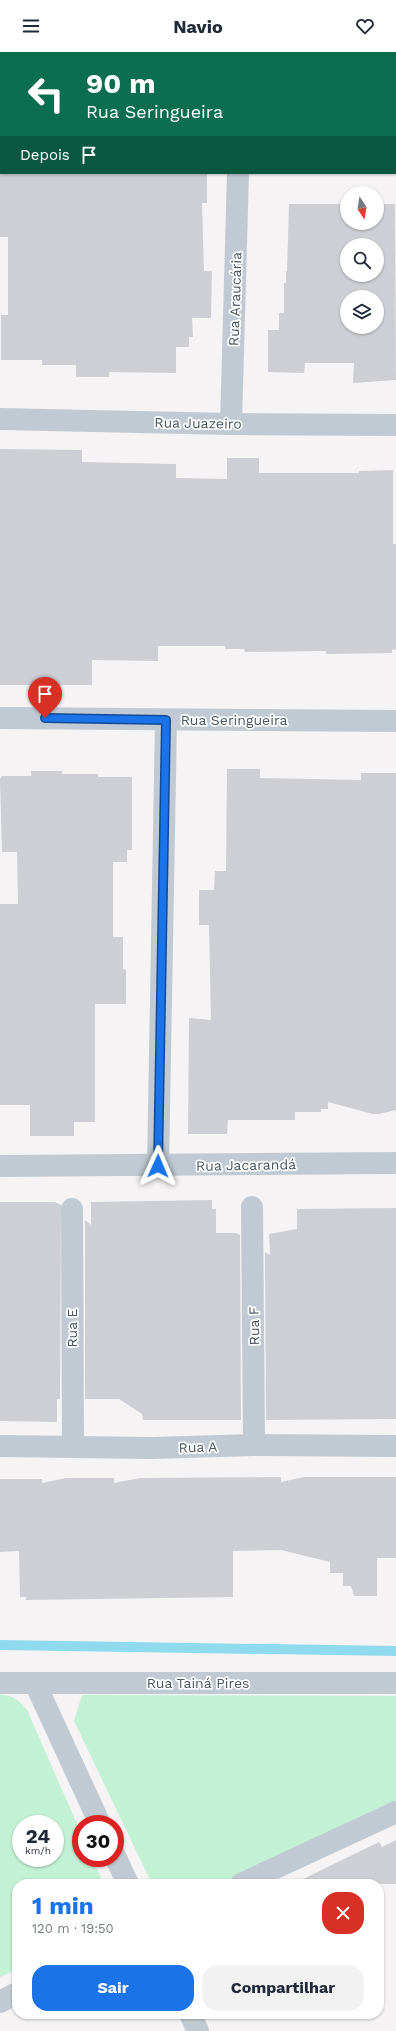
<!DOCTYPE html>
<html lang="pt">
<head>
<meta charset="utf-8">
<style>
	body { margin:0; font-family:"Work Sans",sans-serif; background:#f2f2f3; color:#1f2937; height:100vh; display:flex; flex-direction:column; font-size:15px; white-space:nowrap }
	* { box-sizing:border-box; margin:0 }
	p { font-size:13px; color:#747a83 }
	.icon { flex:none; width:22px; height:22px; fill:none; stroke:currentColor; stroke-width:2; stroke-linecap:round; stroke-linejoin:round }
	.map { position:relative; flex:1; overflow:hidden }
	.drawer { position:absolute; left:12px; top:1827px; width:372px; height:140px; display:flex; flex-direction:column; background:#fff; border-radius:16px; box-shadow:0 1px 3px #0004 }
	.drawer>* { flex:none }
	.hud { position:absolute; left:0px; top:0px; width:396px; height:122px; box-shadow:0 1px 3px #0004; background:#0b6e4f; color:#fff; overflow:hidden }
	.needle { width:26px; rotate:168deg }
	.tools { position:absolute; left:340px; top:134px; display:grid; gap:8px }
	.tools a { display:grid; place-items:center; width:44px; height:44px; border-radius:50%; background:#fff; box-shadow:0 1px 3px #0004; font-size:20px }
	.speed { position:absolute; left:12px; top:1763px; display:flex; gap:8px; font-size:20px; font-weight:700; text-align:center }
	.speed>* { display:grid; place-content:center; width:52px; height:52px; border-radius:50%; background:#fff; box-shadow:0 1px 3px #0004; line-height:1 }
	.speed small { font-size:10px; font-weight:400 }
	.speed .limit { border:6px solid #d22; background:#fff; color:#111 }
	.pin { position:absolute; display:grid; place-items:center; width:34px; height:34px; color:#fff; margin:-41px -17px; border-radius:50% 50% 50% 0; rotate:-45deg; box-shadow:0 0 4px #0007 }
	.pin .icon { rotate:45deg }
	.me { position:absolute; width:44px; margin:-22px; rotate:1deg; stroke-linejoin:round; filter:drop-shadow(0 0 3px #0008) }
	.turn { display:flex; align-items:center; gap:14px; height:84px; padding:0 20px; font-size:18px }
	.turn .icon { width:52px; height:52px; stroke-width:2.5 }
	.turn b { display:block; font-size:28px; line-height:34px }
	.then { display:flex; align-items:center; height:38px; padding:0 20px; background:#0003; gap:8px; font-size:15px }
	.round { display:grid; place-items:center; flex:none; width:42px; height:42px; border-radius:16px; background:#f2f2f3 }
	.overview { display:flex; align-items:center; justify-content:space-between; height:68px; padding:0 20px }
	h1 { font-size:24px; font-weight:700; line-height:30px; color:#1a73e8 }
	.cta { display:flex; gap:8px; margin-top:auto; padding:8px 20px }
	.cta a { flex:1; height:46px; border-radius:16px; background:#1a73e8; color:#fff; font-size:16px; font-weight:700; line-height:46px; text-align:center }
	.cta a+a { background:#f2f2f3; color:#1f2937 }
	header { display:flex; justify-content:space-between; align-items:center; height:52px; padding:0 20px; background:#fff; font-size:18px; font-weight:700 }
	.map>svg:first-child { display:block }
	.green { fill:#c3f1d5; fill-rule:evenodd }
	.lines { fill:none; stroke-linecap:round; stroke-linejoin:round }
	.stream { stroke:#90daee; stroke-width:10 }
	.building { fill:#cdcfd5; fill-rule:evenodd }
	.minor { stroke:#c1cad2; stroke-width:22 }
	.route-casing { stroke:#114b97; stroke-width:10 }
	.route { stroke:#1a73e8; stroke-width:7 }
	.labels { text-anchor:middle; stroke-width:3.5; stroke-linejoin:round; paint-order:stroke }
	.street-label { font-size:14px; fill:#4a5661; stroke:#fff }
</style>
</head>
<body>
<header><svg class="icon" aria-label="menu" viewBox="0 0 24 24"><path d="M4 6h16M4 12h16M4 18h16"/></svg>Navio<svg class="icon" aria-label="heart" viewBox="0 0 24 24"><path d="M12 20l-8-8c-3-5 5-10 8-4 3-6 11-1 8 4z"/></svg></header>
<div class="map">
<svg width="396" height="1979" viewBox="0 0 396 1979">
	<rect width="100%" height="100%" fill="#f5f3f3"/>
	<g class="green">
		<path d="M0 1643C14 1643 18 1648 27 1658L81 1781V1806H92L104 1832H17V1917L0 1925ZM21 1772H55V1806H21Z"/>
		<polygon points="82,1643 396,1644 396,1749 229,1832 152,1832 74,1669"/>
	</g>
	<g class="lines">
		<polyline class="stream" points="0,1593 396,1599"/>
	</g>
	<g class="building">
		<polygon points="0,121 207,121 207,151 202,151 204,219 212,219 211,266 192,266 193,285 189,285 189,295 176,295 176,321 109,320 109,325 76,325 76,313 42,313 42,308 1,308 1,263 8,263 8,185 0,185"/>
		<path d="M289 152H347V171H377V152H395L396 328 353 331 354 311H305L304 321 268 320V278H279V261H284V231H286V219H287ZM347 193H377V223H347ZM347 245H377V275H347Z"/>
		<polygon points="0,397 82,398 82,410 176,412 176,426 227,427 227,406 259,406 259,421 359,421 359,419 393,418 393,492 396,492 396,598 392,597 392,601 326,602 326,599 245,600 244,597 225,597 225,594 158,594 158,609 92,608 92,633 0,633"/>
		<polygon points="227,717 260,717 260,726 361,728 361,721 396,721 396,1058 379,1062 373,1062 328,1050 328,1057 321,1057 321,1060 295,1060 295,1068 228,1068 227,1082 188,1082 189,966 211,968 209,873 199,873 199,838 214,838 215,819 226,819"/>
		<polygon points="31,719 62,719 62,722 98,722 98,725 132,725 132,798 127,798 127,810 113,810 113,885 123,885 123,917 126,918 126,952 95,952 95,1070 74,1070 74,1084 30,1084 30,1053 0,1053 0,852 18,852 17,800 2,800 0,727 2,724 31,724"/>
		<polygon points="212,1148 212,1157 216,1157 216,1181 236,1181 240,1183 241,1368 143,1368 142,1362 119,1347 85,1347 85,1168 91,1173 91,1150"/>
		<polygon points="0,1150 55,1150 61,1153 60,1347 57,1347 57,1370 0,1369"/>
		<polygon points="396,1156 396,1367 266,1368 265,1200 270,1203 269,1182 297,1177 297,1157"/>
		<polygon points="281,1425 281,1430 304,1425 396,1425 396,1506 377,1506 377,1544 354,1544 351,1534 343,1534 343,1521 330,1521 330,1510 281,1498 233,1499 233,1545 26,1548 26,1545 20,1545 19,1499 0,1500 0,1427 42,1427 42,1431 66,1426 114,1426 114,1431 140,1426"/>
		<polygon points="396,1788 396,1832 293,1832 379,1790 382,1795"/>
	</g>
	<g class="lines">
		<g class="minor">
			<polyline points="241,1 241,0"/>
			<polyline points="0,367 231,372 396,373"/>
			<polyline points="231,372 238,121"/>
			<polyline points="0,666 396,669"/>
			<polyline points="0,1114 396,1111"/>
			<polyline points="158,1114 166,668"/>
			<polyline points="252,1155 254,1393"/>
			<polyline points="72,1157 73,1394"/>
			<polyline points="0,1394 152,1396 254,1393 396,1394"/>
			<polyline points="0,1631 396,1631"/>
			<polyline points="35,1631 100,1772"/>
			<polyline points="115,1804 128,1832"/>
			<polyline points="241,1832 396,1760"/>
			<polyline points="0,1950 17,1941"/>
			<polyline points="190,1962 198,1979"/>
		</g>
	</g>
	<g class="lines">
		<g class="route-casing">
			<polyline id="route" points="45,666 166,668 158,1114"/>
		</g>
		<use href="#route" class="route"/>
	</g>
	<g class="labels">
		<g class="street-label">
			<text transform="translate(235 247) rotate(-88)" y="5">Rua Araucária</text>
			<text transform="translate(198 371) rotate(1)" y="5">Rua Juazeiro</text>
			<text x="234" y="673">Rua Seringueira</text>
			<text transform="translate(246 1113) rotate(-1)" y="5">Rua Jacarandá</text>
			<text transform="translate(254 1274) rotate(-91)" y="5">Rua F</text>
			<text transform="translate(72 1276) rotate(-90)" y="5">Rua E</text>
			<text transform="translate(198 1395) rotate(-2)" y="5">Rua A</text>
			<text x="198" y="1636">Rua Tainá Pires</text>
		</g>
	</g>
</svg>
<div class="tools">
<a><svg class="needle" viewBox="-14 -14 28 28"><path d="M0-13l5 13h-10z" fill="#e53935"/><path d="M0 13l5-13h-10z" fill="#747a83"/></svg></a>
<a><svg class="icon" aria-label="search" viewBox="0 0 24 24"><circle cx="10" cy="10" r="6"/><path d="M15 15l6 6"/></svg></a>
<a><svg class="icon" aria-label="layers" viewBox="0 0 24 24"><path d="M12 4l9 5-9 5-9-5zM3 14l9 5 9-5"/></svg></a>
</div>
<div class="speed"><div>24<small>km/h</small></div><div class="limit">30</div></div>
<div class="pin" style="left:45px;top:666px;background:#d93025"><svg class="icon" aria-label="arrive" viewBox="0 0 24 24"><path d="M6 21V4h12l-3 4 3 4H6"/></svg></div>
<svg class="me" style="left:158px;top:1114px" viewBox="-20 -20 40 40"><path d="M0-17L14 15 0 8-14 15z" fill="#1a73e8" stroke="#fff" stroke-width="4"/></svg>
<div class="hud">
<div class="turn"><svg class="icon" aria-label="left" viewBox="0 0 24 24"><path d="M17 20v-9H6M10 6l-5 5 5 5"/></svg><div><b>90 m</b>Rua Seringueira</div></div>
<div class="then">Depois<svg class="icon" aria-label="arrive" viewBox="0 0 24 24"><path d="M6 21V4h12l-3 4 3 4H6"/></svg></div>
</div>
<section class="drawer">
<div class="overview"><div><h1>1 min</h1><p>120 m · 19:50</p></div><a class="round" style="background:#d93025;color:#fff"><svg class="icon" aria-label="close" viewBox="0 0 24 24"><path d="M6 6l12 12M18 6L6 18"/></svg></a></div>
<div class="cta"><a>Sair</a><a>Compartilhar</a></div>
</section>
</div>
</body>
</html>
